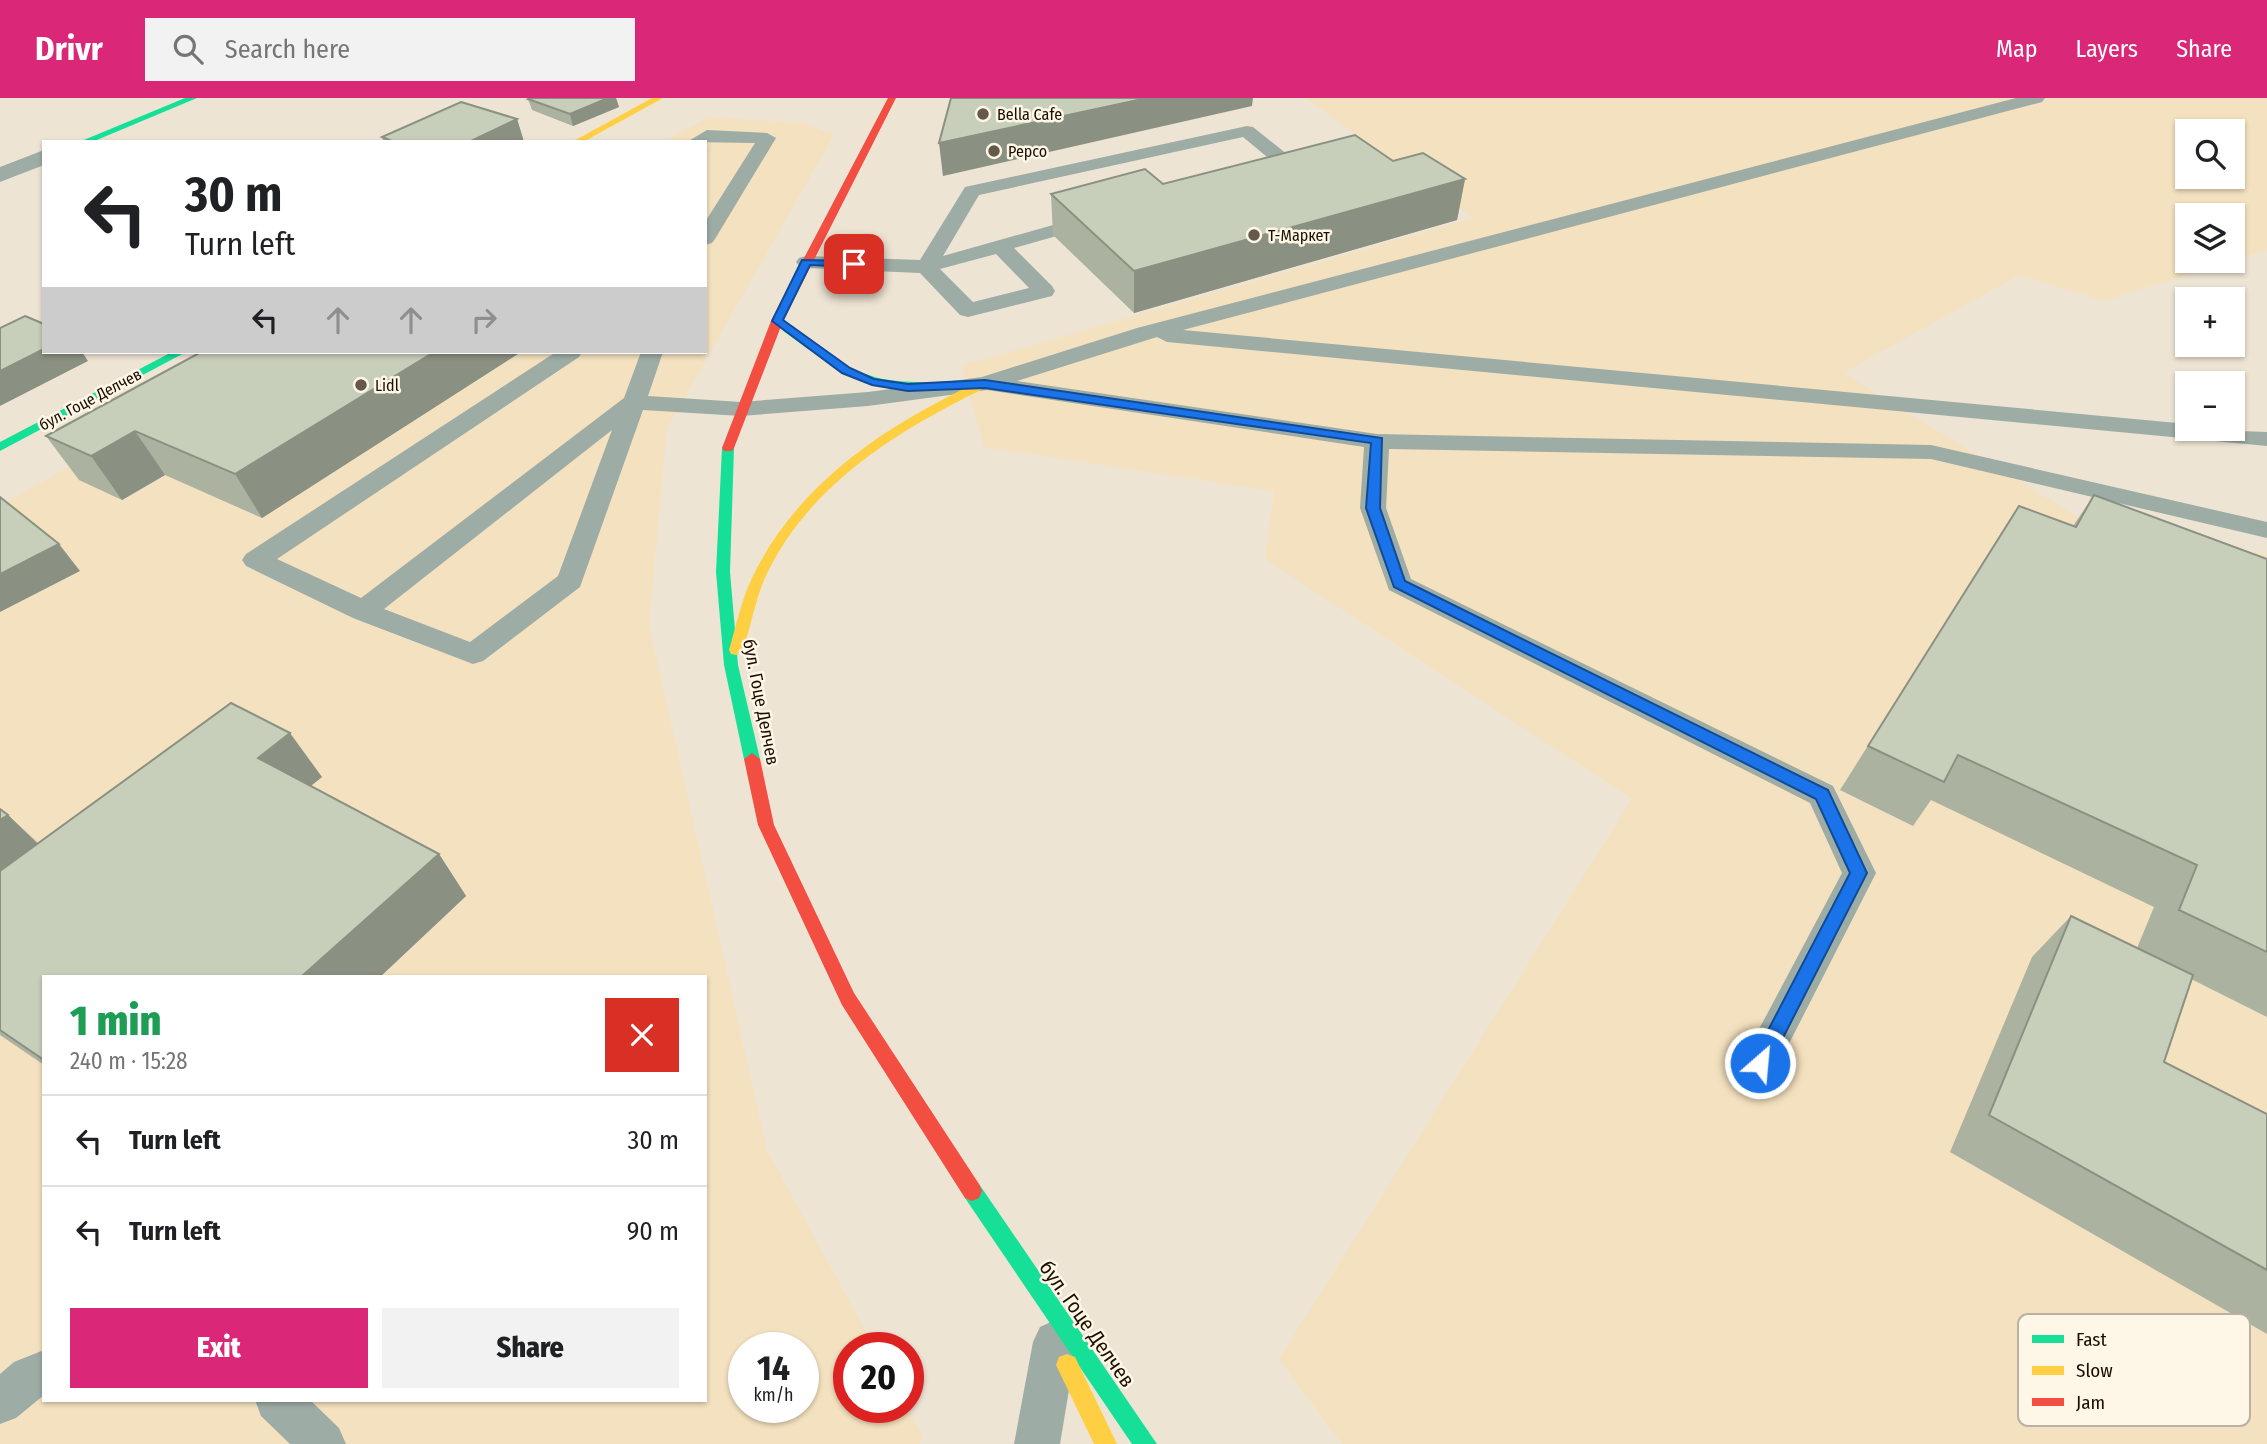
<!DOCTYPE html>
<html lang="en">
<head>
<meta charset="utf-8">
<style>
	body { margin:0; font-family:"Fira Sans Condensed",sans-serif; background:#f2f2f2; color:#202124; height:100vh; display:flex; flex-direction:column; font-size:26px; white-space:nowrap }
	* { box-sizing:border-box; margin:0 }
	p { font-size:23px; color:#757577 }
	.icon { flex:none; width:38px; height:38px; fill:none; stroke:currentColor; stroke-width:2; stroke-linecap:round; stroke-linejoin:round }
	.map { position:relative; flex:1; overflow:hidden }
	.sheet { position:absolute; left:42px; top:877px; width:665px; height:427px; display:flex; flex-direction:column; background:#fff; border-radius:0px; box-shadow:0 2px 5px #0004 }
	.sheet>* { flex:none }
	.guide { position:absolute; left:42px; top:42px; width:665px; height:214px; border-radius:0px; box-shadow:0 2px 5px #0004; background:#fff; color:#202124; overflow:hidden }
	.buttons { position:absolute; left:2175px; top:21px; display:grid; gap:14px }
	.buttons a { display:grid; place-items:center; width:70px; height:70px; border-radius:0px; background:#fff; box-shadow:0 2px 5px #0004; font-size:35px }
	.speed { position:absolute; left:728px; top:1234px; display:flex; gap:14px; font-size:35px; font-weight:700; text-align:center }
	.speed>* { display:grid; place-content:center; width:91px; height:91px; border-radius:50%; background:#fff; box-shadow:0 2px 5px #0004; line-height:1 }
	.speed small { font-size:18px; font-weight:400 }
	.speed .limit { border:10px solid #d22; background:#fff; color:#111 }
	.pin { position:absolute; display:grid; place-items:center; width:60px; height:60px; color:#fff; margin:-30px; border-radius:14px; box-shadow:0 4px 10px #0006 }
	.me { position:absolute; width:77px; margin:-38px; rotate:27deg; stroke-linejoin:round; filter:drop-shadow(0 0 5px #0008) }
	.turn { display:flex; align-items:center; gap:24px; height:147px; padding:0 28px; font-size:32px }
	.turn .icon { width:91px; height:91px; stroke-width:2.5 }
	.turn b { display:block; font-size:49px; line-height:60px }
	.lanes { display:flex; align-items:center; height:66px; padding:0 28px; background:#0003; justify-content:center; gap:35px; direction:ltr }
	.lanes .off { opacity:.35 }
	.round { display:grid; place-items:center; flex:none; width:74px; height:74px; border-radius:0px; background:#f2f2f2 }
	.overview { display:flex; align-items:center; justify-content:space-between; height:119px; padding:0 28px }
	h1 { font-size:42px; font-weight:800; line-height:52px; color:#1e9e55 }
	.button { display:flex; gap:14px; margin-top:auto; padding:14px 28px }
	.button a { flex:1; height:80px; border-radius:0px; background:#db2777; color:#fff; font-size:28px; font-weight:800; line-height:80px; text-align:center }
	.button a+a { background:#f2f2f2; color:#202124 }
	ul { padding:0; list-style:none }
	li { display:flex; align-items:center; gap:21px; height:91px; padding:0 28px; border-top:2px solid #e0e0e0 }
	li div { flex:1 }
	li b { display:block; font-size:26px }
	li em { font-style:normal }
	header { display:flex; align-items:center; gap:42px; box-sizing:border-box; height:98px; padding:0 35px; background:#db2777; color:#fff }
	header strong { font-size:33px }
	nav { display:flex; gap:38px; margin-inline-start:auto; font-size:24px }
	.search { width:490px; height:63px; background:#f2f2f2; display:flex; align-items:center; gap:18px; box-sizing:border-box; padding:0 24px; border-radius:0px; color:#757577; font-size:26px }
	.map>svg:first-child { display:block }
	.built { fill:#f4e1bf; fill-rule:evenodd }
	.lines { fill:none; stroke-linecap:round; stroke-linejoin:round }
	.lane { fill:#9eaca6; fill-rule:evenodd }
	.street { fill:#9eaca6; fill-rule:evenodd }
	.fast { fill:#16e098; fill-rule:evenodd }
	.slow { fill:#ffcf43; fill-rule:evenodd }
	.jam { fill:#f24e42; fill-rule:evenodd }
	.wall { fill:#abb2a0 }
	.shaded-wall { fill:#8b9182 }
	.building { fill:#c7cfba; stroke:#8b9182; stroke-width:2 }
	.route { fill:#1a73e8; stroke:#114b97; stroke-width:2 }
	.poi-dot { fill:#655a4a; stroke:#fef6e7; stroke-width:2.5 }
	.labels { text-anchor:middle; stroke-width:5; stroke-linejoin:round; paint-order:stroke }
	.far-poi-label { font-size:16px; fill:#1b1000; stroke:#fef6e7; text-anchor:start }
	.far-street-label { font-size:16px; fill:#1b1000; stroke:#fef6e7 }
	.street-label { font-size:18px; fill:#1b1000; stroke:#fef6e7 }
	.near-street-label { font-size:21px; fill:#1b1000; stroke:#fef6e7 }
	.key { fill:#fef6e7; stroke:#bab1a2; stroke-width:2 }
	.key-label { font-size:19px; fill:#1b1000 }
</style>
</head>
<body>
<header>
<strong>Drivr</strong>
<div class="search"><svg class="icon" aria-label="search" viewBox="0 0 24 24"><circle cx="10" cy="10" r="6"/><path d="M15 15l6 6"/></svg>Search here</div>
<nav><a>Map</a><a>Layers</a><a>Share</a></nav>
</header>
<div class="map">
<svg width="2267" height="1346" viewBox="0 0 2267 1346">
	<rect width="100%" height="100%" fill="#eee4d4"/>
	<g class="built">
		<path d="M1305 0H2267V152L2104 203 2019 177 1843 275 2093 428 2267 457V1346H1342L1279 1261 1632 701 1265 461 1274 393 984 349 961 268 1473 120ZM2188 33H2233V79H2188ZM2188 117H2233V163H2188Z"/>
		<path d="M709 19 804 25 834 37 667 330 649 527 767 1052 874 1249 849 1250V1309H907L923 1339 919 1346H0V407L280 254H705V44H663ZM44 878H705V1302H44ZM744 1250H803V1309H744Z"/>
	</g>
	<g class="lines">
		<g class="lane">
			<path d="M2016 0H2045L2042 4 1183 232 2188 326V331L2267 334V348L1167 244 1157 239 1017 283 1377 336 1931 347 2267 424V440L1931 361 1389 351 1386 410 1411 481 1833 688 1876 775 1773 977 1760 982 1747 977 1741 965 1842 775 1810 705 1389 492 1360 410 1364 349 987 292 868 308 741 318 643 312 580 489 483 563 473 566 353 520 246 468 242 462 246 456 556 254H582L579 259 277 461 361 500 624 300 641 254H663L648 298 741 304 868 294 982 279 1137 230ZM612 332 558 478 470 544 384 511Z"/>
			<path d="M1247 28 1253 29 1293 61 1295 65 1293 69 1259 79 1252 77 1250 73 1252 69 1272 63 1243 39 979 97 943 158 1085 118H1099L1102 122 1099 126 1014 150 1052 188 1055 193 1052 198 968 219 960 217 920 175 806 170 799 168 796 164 799 160 806 158 920 162 965 89ZM996 156 1029 190 973 204 940 171Z"/>
			<polygon points="707,32 767,35 776,40 715,141 712,145 705,147 705,124 755,45 687,44"/>
			<polygon points="1055,1222 1070,1229 1077,1244 1060,1346 1014,1346 1033,1244 1040,1229"/>
			<polygon points="44,1252 44,1297 16,1320 0,1326 0,1276 14,1264"/>
			<polygon points="255,1302 310,1302 339,1330 346,1346 290,1346 261,1318"/>
		</g>
		<polygon class="street" points="44,52 44,67 0,84 0,69"/>
		<g class="fast">
			<polygon points="185,0 197,0 92,44 79,44"/>
			<path d="M773 221H781C812 244 844 273 883 281 910 286 938 284 965 283L971 287 965 291C871 293 847 282 773 225Z"/>
			<polygon points="172,254 186,254 0,353 0,344"/>
			<polygon points="728,346 734,350 730,474 738,567 760,661 752,667 744,661 724,567 716,474 722,350"/>
			<polygon points="972,1083 979,1086 1157,1346 1132,1346 965,1100 962,1093 965,1086"/>
		</g>
		<g class="slow">
			<polygon points="652,0 663,0 583,44 572,44"/>
			<path d="M985 282 989 284V288C900 331 808 386 765 480 755 503 751 528 743 552L736 557 731 556 729 552C736 528 741 503 752 480 788 403 858 347 931 308 948 299 966 288 985 282Z"/>
			<polygon points="1067,1256 1075,1259 1117,1346 1094,1346 1056,1267 1059,1259"/>
		</g>
		<g class="jam">
			<polygon points="888,0 896,0 783,223 734,350 732,353 724,353 722,350 771,223"/>
			<polygon points="752,655 760,661 774,727 854,895 979,1086 982,1093 979,1100 972,1103 965,1100 842,907 758,727 744,661"/>
		</g>
	</g>
	<g class="wall">
		<polygon points="530,0 616,0 619,9 573,28 532,12 528,1"/>
		<polygon points="517,21 524,44 383,44 382,39"/>
		<polygon points="1393,63 1465,81 1457,122 1134,215 1053,137 1051,96 1163,86"/>
		<polygon points="201,254 521,254 262,420 165,377 122,402 79,382 46,338"/>
		<polygon points="2094,397 2267,461 2267,919 2191,881 2164,964 2267,1016 2267,1236 1950,1054 2032,859 2071,818 2137,850 2154,809 1931,702 1913,728 1840,692 2019,408 2073,428"/>
		<polygon points="322,679 310,688 439,756 466,798 381,878 44,878 44,967 0,937 0,711 8,717 38,745"/>
	</g>
	<g class="shaded-wall">
		<polygon points="608,0 616,0 619,9 573,28 570,16"/>
		<polygon points="1147,0 1253,0 1252,8 943,78 939,45"/>
		<polygon points="517,21 524,44 469,44"/>
		<polygon points="1465,81 1457,122 1134,215 1134,173"/>
		<polygon points="44,251 44,254 82,254 88,263 0,308 0,273"/>
		<polygon points="434,254 521,254 262,420 235,376"/>
		<polygon points="135,333 165,377 122,402 91,358"/>
		<polygon points="59,446 80,473 0,514 0,476"/>
		<polygon points="290,635 322,679 291,704 258,660"/>
		<polygon points="8,717 44,752 0,784 0,722"/>
		<polygon points="439,756 466,798 381,878 302,878"/>
	</g>
	<g class="building">
		<polygon points="530,0 608,0 570,16 528,1"/>
		<polygon points="951,0 1147,0 939,45"/>
		<polygon points="461,4 517,21 469,44 394,44 382,39"/>
		<polygon points="1355,37 1393,63 1423,55 1465,81 1134,173 1051,96 1145,71 1163,86"/>
		<polygon points="25,218 44,226 44,251 0,273 0,230"/>
		<polygon points="201,254 434,254 235,376 135,333 91,358 46,338"/>
		<polygon points="2094,397 2267,461 2267,854 2179,812 2197,767 1958,657 1944,684 1868,648 2019,408 2076,429"/>
		<polygon points="0,399 59,446 0,476"/>
		<polygon points="231,605 290,635 258,660 439,756 302,878 44,878 44,962 0,932 0,773"/>
		<polygon points="0,711 8,717 0,722"/>
		<polygon points="2071,818 2193,877 2164,964 2267,1016 2267,1172 1989,1017"/>
	</g>
	<polygon class="route" points="802,162 854,163 859,166 854,169 810,167 783,222 850,270 874,281 908,286 985,282 1382,340 1380,410 1405,483 1828,692 1867,775 1767,971 1760,973 1754,971 1751,965 1850,775 1816,701 1394,489 1366,410 1371,345 985,290 908,293 872,287 842,275 772,223"/>
	<g class="poi-dot">
		<circle cx="983" cy="16" r="7"/>
		<circle cx="994" cy="53" r="7"/>
		<circle cx="1254" cy="137" r="7"/>
		<circle cx="361" cy="287" r="7"/>
	</g>
	<g class="labels">
		<g class="far-poi-label">
			<text x="997" y="22">Bella Cafe</text>
			<text x="1008" y="59">Pepco</text>
			<text x="1268" y="143">Т-Маркет</text>
			<text x="375" y="293">Lidl</text>
		</g>
		<g class="far-street-label">
			<text transform="translate(90 301) rotate(-28)" y="6">бул. Гоце Делчев</text>
		</g>
		<g class="street-label">
			<text transform="translate(761 604) rotate(79)" y="6">бул. Гоце Делчев</text>
		</g>
		<g class="near-street-label">
			<text transform="translate(1087 1226) rotate(55)" y="7">бул. Гоце Делчев</text>
		</g>
	</g>
	<rect x="2018" y="1216" width="232" height="112" rx="10" class="key"/>
	<rect x="2032" y="1237" width="32" height="8" fill="#16e098"/>
	<rect x="2032" y="1268" width="32" height="9" fill="#ffcf43"/>
	<rect x="2032" y="1300" width="32" height="8" fill="#f24e42"/>
	<g class="key-label">
		<text x="2076" y="1248">Fast</text>
		<text x="2076" y="1279">Slow</text>
		<text x="2076" y="1311">Jam</text>
	</g>
</svg>
<div class="buttons">
<a><svg class="icon" aria-label="search" viewBox="0 0 24 24"><circle cx="10" cy="10" r="6"/><path d="M15 15l6 6"/></svg></a>
<a><svg class="icon" aria-label="layers" viewBox="0 0 24 24"><path d="M12 4l9 5-9 5-9-5zM3 14l9 5 9-5"/></svg></a>
<a>+</a>
<a>−</a>
</div>
<div class="speed"><div>14<small>km/h</small></div><div class="limit">20</div></div>
<div class="pin" style="left:854px;top:166px;background:#d93025"><svg class="icon" aria-label="arrive" viewBox="0 0 24 24"><path d="M6 21V4h12l-3 4 3 4H6"/></svg></div>
<svg class="me" style="left:1760px;top:965px" viewBox="-20 -20 40 40"><circle r="17" fill="#1a73e8" stroke="#fff" stroke-width="3"/><path d="M0-11L8 9 0 5-8 9z" fill="#fff"/></svg>
<div class="guide">
<div class="turn"><svg class="icon" aria-label="left" viewBox="0 0 24 24"><path d="M17 20v-9H6M10 6l-5 5 5 5"/></svg><div><b>30 m</b>Turn left</div></div>
<div class="lanes"><svg class="icon" aria-label="left" viewBox="0 0 24 24"><path d="M17 20v-9H6M10 6l-5 5 5 5"/></svg><svg class="icon off" aria-label="ahead" viewBox="0 0 24 24"><path d="M12 20V5M6 11l6-6 6 6"/></svg><svg class="icon off" aria-label="ahead" viewBox="0 0 24 24"><path d="M12 20V5M6 11l6-6 6 6"/></svg><svg class="icon off" aria-label="right" viewBox="0 0 24 24"><path d="M7 20v-9h11M14 6l5 5-5 5"/></svg></div>
</div>
<section class="sheet">
<div class="overview"><div><h1>1 min</h1><p>240 m · 15:28</p></div><a class="round" style="background:#d93025;color:#fff"><svg class="icon" aria-label="close" viewBox="0 0 24 24"><path d="M6 6l12 12M18 6L6 18"/></svg></a></div>
<ul>
<li><svg class="icon" aria-label="left" viewBox="0 0 24 24"><path d="M17 20v-9H6M10 6l-5 5 5 5"/></svg><div><b>Turn left</b></div><em>30 m</em></li>
<li><svg class="icon" aria-label="left" viewBox="0 0 24 24"><path d="M17 20v-9H6M10 6l-5 5 5 5"/></svg><div><b>Turn left</b></div><em>90 m</em></li>
</ul>
<div class="button"><a>Exit</a><a>Share</a></div>
</section>
</div>
</body>
</html>
